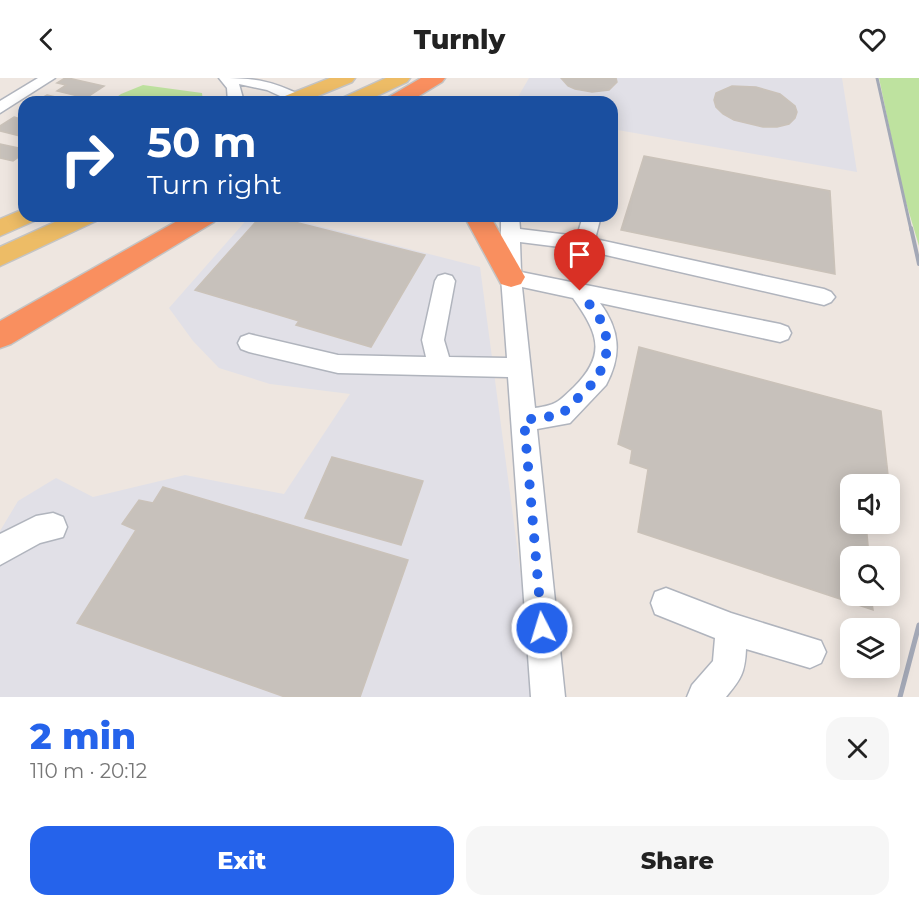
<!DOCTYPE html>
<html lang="en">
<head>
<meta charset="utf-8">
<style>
	body { margin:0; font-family:Montserrat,sans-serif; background:#f6f6f6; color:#222; height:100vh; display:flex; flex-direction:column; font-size:22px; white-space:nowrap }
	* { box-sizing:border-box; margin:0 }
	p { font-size:20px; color:#767676 }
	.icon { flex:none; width:33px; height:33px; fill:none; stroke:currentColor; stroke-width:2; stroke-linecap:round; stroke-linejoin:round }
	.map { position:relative; height:619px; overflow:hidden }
	.details { display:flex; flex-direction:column; background:#fff; flex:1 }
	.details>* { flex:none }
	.top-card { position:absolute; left:18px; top:18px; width:600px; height:126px; border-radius:18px; box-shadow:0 3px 15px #0003; background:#1a4fa0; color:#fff; overflow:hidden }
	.tools { position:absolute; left:840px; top:396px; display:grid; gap:12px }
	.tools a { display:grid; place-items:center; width:60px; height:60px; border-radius:12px; background:#fff; box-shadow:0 3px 15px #0003; font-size:30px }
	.pin { position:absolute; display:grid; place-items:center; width:51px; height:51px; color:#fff; margin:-62px -26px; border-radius:50% 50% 50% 0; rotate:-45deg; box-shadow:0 0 6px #0007 }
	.pin .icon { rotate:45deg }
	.me { position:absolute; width:66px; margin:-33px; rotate:355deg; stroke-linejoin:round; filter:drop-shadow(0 0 4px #0008) }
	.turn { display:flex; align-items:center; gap:21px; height:126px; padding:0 30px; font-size:27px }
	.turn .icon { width:78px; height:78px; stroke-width:2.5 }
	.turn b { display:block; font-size:42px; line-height:51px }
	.round { display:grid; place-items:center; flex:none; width:63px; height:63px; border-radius:18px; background:#f6f6f6 }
	.headline { display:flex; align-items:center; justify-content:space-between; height:102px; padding:0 30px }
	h1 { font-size:36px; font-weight:800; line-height:45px; color:#2563eb }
	.action { display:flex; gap:12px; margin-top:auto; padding:12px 30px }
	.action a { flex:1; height:69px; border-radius:18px; background:#2563eb; color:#fff; font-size:24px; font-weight:800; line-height:69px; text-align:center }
	.action a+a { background:#f6f6f6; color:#222 }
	header { display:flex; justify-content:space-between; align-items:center; height:78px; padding:0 30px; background:#fff; font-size:27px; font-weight:800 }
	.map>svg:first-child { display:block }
	.industrial { fill:#e1e0e7 }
	.green { fill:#bee29f }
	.building { fill:#c7c1bb; stroke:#cac2b9; stroke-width:1.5 }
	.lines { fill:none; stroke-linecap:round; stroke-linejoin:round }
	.minor-casing { stroke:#b0b4bd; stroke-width:3 }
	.major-casing { stroke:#c4c4c4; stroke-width:3 }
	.highway-casing { stroke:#c4c4c4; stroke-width:3 }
	.minor { fill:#fff; fill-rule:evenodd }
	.major { fill:#edbc66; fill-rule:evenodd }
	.highway { fill:#f98f5f; fill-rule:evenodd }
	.rail-far2 { stroke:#a3a8b6; stroke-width:3 }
	.rail-far1 { stroke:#a3a8b6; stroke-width:4 }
	.rail { stroke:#a3a8b6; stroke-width:5 }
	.route { stroke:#2563eb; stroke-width:10; stroke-dasharray:0 18 }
</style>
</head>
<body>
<header><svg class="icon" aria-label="back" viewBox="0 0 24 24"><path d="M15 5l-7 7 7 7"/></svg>Turnly<svg class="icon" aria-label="heart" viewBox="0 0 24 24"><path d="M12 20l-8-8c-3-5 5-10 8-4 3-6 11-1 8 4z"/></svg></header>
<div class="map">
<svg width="919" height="619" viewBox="0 0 919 619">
	<rect width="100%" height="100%" fill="#eee6e0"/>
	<g class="industrial">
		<polygon points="529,0 842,0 857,94 612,51 612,24 515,24"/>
		<polygon points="250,138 280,138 480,189 537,619 0,619 0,453 18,423 56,400 93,419 185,397 284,416 350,316 270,306 219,290 193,263 169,230"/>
	</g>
	<g class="green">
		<polygon points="879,0 919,0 919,168 902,111"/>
		<polygon points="143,7 202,15 203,23 110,24 121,16"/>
	</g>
	<g class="building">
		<polygon points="65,0 68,0 104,8 86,20 57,13 66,7 57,5"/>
		<polygon points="561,0 616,0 617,4 609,12 592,14 575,11 568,8"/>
		<polygon points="732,8 756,9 780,16 795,28 797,34 795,40 789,46 777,49 763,49 734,42 723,36 716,29 714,22 716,15"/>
		<polygon points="47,17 77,24 34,24"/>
		<polygon points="14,39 24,42 24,59 0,53 0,48"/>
		<polygon points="0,66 24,71 24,75 13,83 0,80"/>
		<polygon points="644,78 830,113 835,196 621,152"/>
		<polygon points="261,138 271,138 425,177 371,269 296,247 299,243 195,212"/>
		<polygon points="639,269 881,333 889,406 850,406 850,446 866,446 869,478 850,478 850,518 871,518 873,532 638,454 648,391 630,385 632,372 618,366"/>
		<polygon points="332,379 423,403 401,467 305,440"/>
		<polygon points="163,409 408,482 360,619 285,619 77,545 136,452 122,446 139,422 153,425"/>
	</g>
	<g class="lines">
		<g class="minor-casing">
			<g id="minor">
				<polygon points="38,0 55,0 0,35 0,23"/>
				<path d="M219 0C254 0 269 2 301 17L303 20 301 23H291L267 12 239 6 244 24H228L227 10Z"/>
				<path d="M501 138H519L520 151 577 158 583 138H601L595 161 824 211 831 214 835 219 831 224 824 227 584 172 520 164 521 194 780 246 788 249 791 255 788 261 780 264 600 225C620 252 622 277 606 307L570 345 537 351 565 619H531L508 299 338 295 249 274 241 271 238 265 241 259 249 256 338 277 426 279 422 262 435 203 438 198 445 196 452 198 455 203 444 262 449 279 507 280 501 199ZM522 209 573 220C597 254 608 275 574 309 558 324 557 327 535 330Z"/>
				<polygon points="53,435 63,439 67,449 63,459 40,465 0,487 0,456 36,438"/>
				<path d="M666 510 731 535 821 563 826 574 821 585 810 590 746 571C745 595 741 601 726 619H687L692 607 713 583 715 560 655 536 651 525 655 514Z"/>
			</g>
		</g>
		<g class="major-casing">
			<g id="major">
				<polygon points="330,0 355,0 352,4 303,24 278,24 280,20"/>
				<polygon points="386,0 410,0 407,4 364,24 340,24 342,20"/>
				<polygon points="24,131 24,138 38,138 34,143 0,158 0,141"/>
				<polygon points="68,138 100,138 96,143 0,188 0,169"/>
			</g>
		</g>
		<g class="highway-casing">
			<g id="highway">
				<polygon points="421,0 445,0 442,4 409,24 384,24 387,20"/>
				<polygon points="186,138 218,138 214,144 11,266 0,270 0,243"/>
				<polygon points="464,138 490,138 525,199 521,206 511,209 501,206"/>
			</g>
		</g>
		<use href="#minor" class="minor"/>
		<use href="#major" class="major"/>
		<use href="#highway" class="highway"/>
		<polyline class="rail-far2" points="877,0 911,152"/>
		<polyline class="rail-far1" points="911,150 919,186"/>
		<polyline class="rail" points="900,619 919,547"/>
	</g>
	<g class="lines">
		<polyline class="route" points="542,550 524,342 561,337 598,300 606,277 607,262 602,244 580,213"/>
	</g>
</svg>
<div class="tools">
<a><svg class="icon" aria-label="sound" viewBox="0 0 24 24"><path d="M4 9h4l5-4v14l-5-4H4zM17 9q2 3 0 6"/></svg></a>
<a><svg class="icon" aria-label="search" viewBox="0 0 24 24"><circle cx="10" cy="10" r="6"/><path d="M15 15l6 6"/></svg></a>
<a><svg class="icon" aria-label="layers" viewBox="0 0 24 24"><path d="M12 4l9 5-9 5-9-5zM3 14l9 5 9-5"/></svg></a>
</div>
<div class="pin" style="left:580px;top:213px;background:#d93025"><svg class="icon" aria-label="arrive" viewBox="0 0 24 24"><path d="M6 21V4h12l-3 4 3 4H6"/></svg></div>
<svg class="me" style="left:542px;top:550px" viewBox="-20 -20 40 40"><circle r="17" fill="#2563eb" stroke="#fff" stroke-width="3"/><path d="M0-11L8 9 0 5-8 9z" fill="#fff"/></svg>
<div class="top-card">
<div class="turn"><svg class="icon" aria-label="right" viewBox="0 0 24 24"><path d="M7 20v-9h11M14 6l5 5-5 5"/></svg><div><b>50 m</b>Turn right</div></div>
</div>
</div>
<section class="details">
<div class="headline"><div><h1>2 min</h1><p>110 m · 20:12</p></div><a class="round"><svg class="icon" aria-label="close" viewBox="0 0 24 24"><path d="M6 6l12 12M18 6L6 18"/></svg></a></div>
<div class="action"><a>Exit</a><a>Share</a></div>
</section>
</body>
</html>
